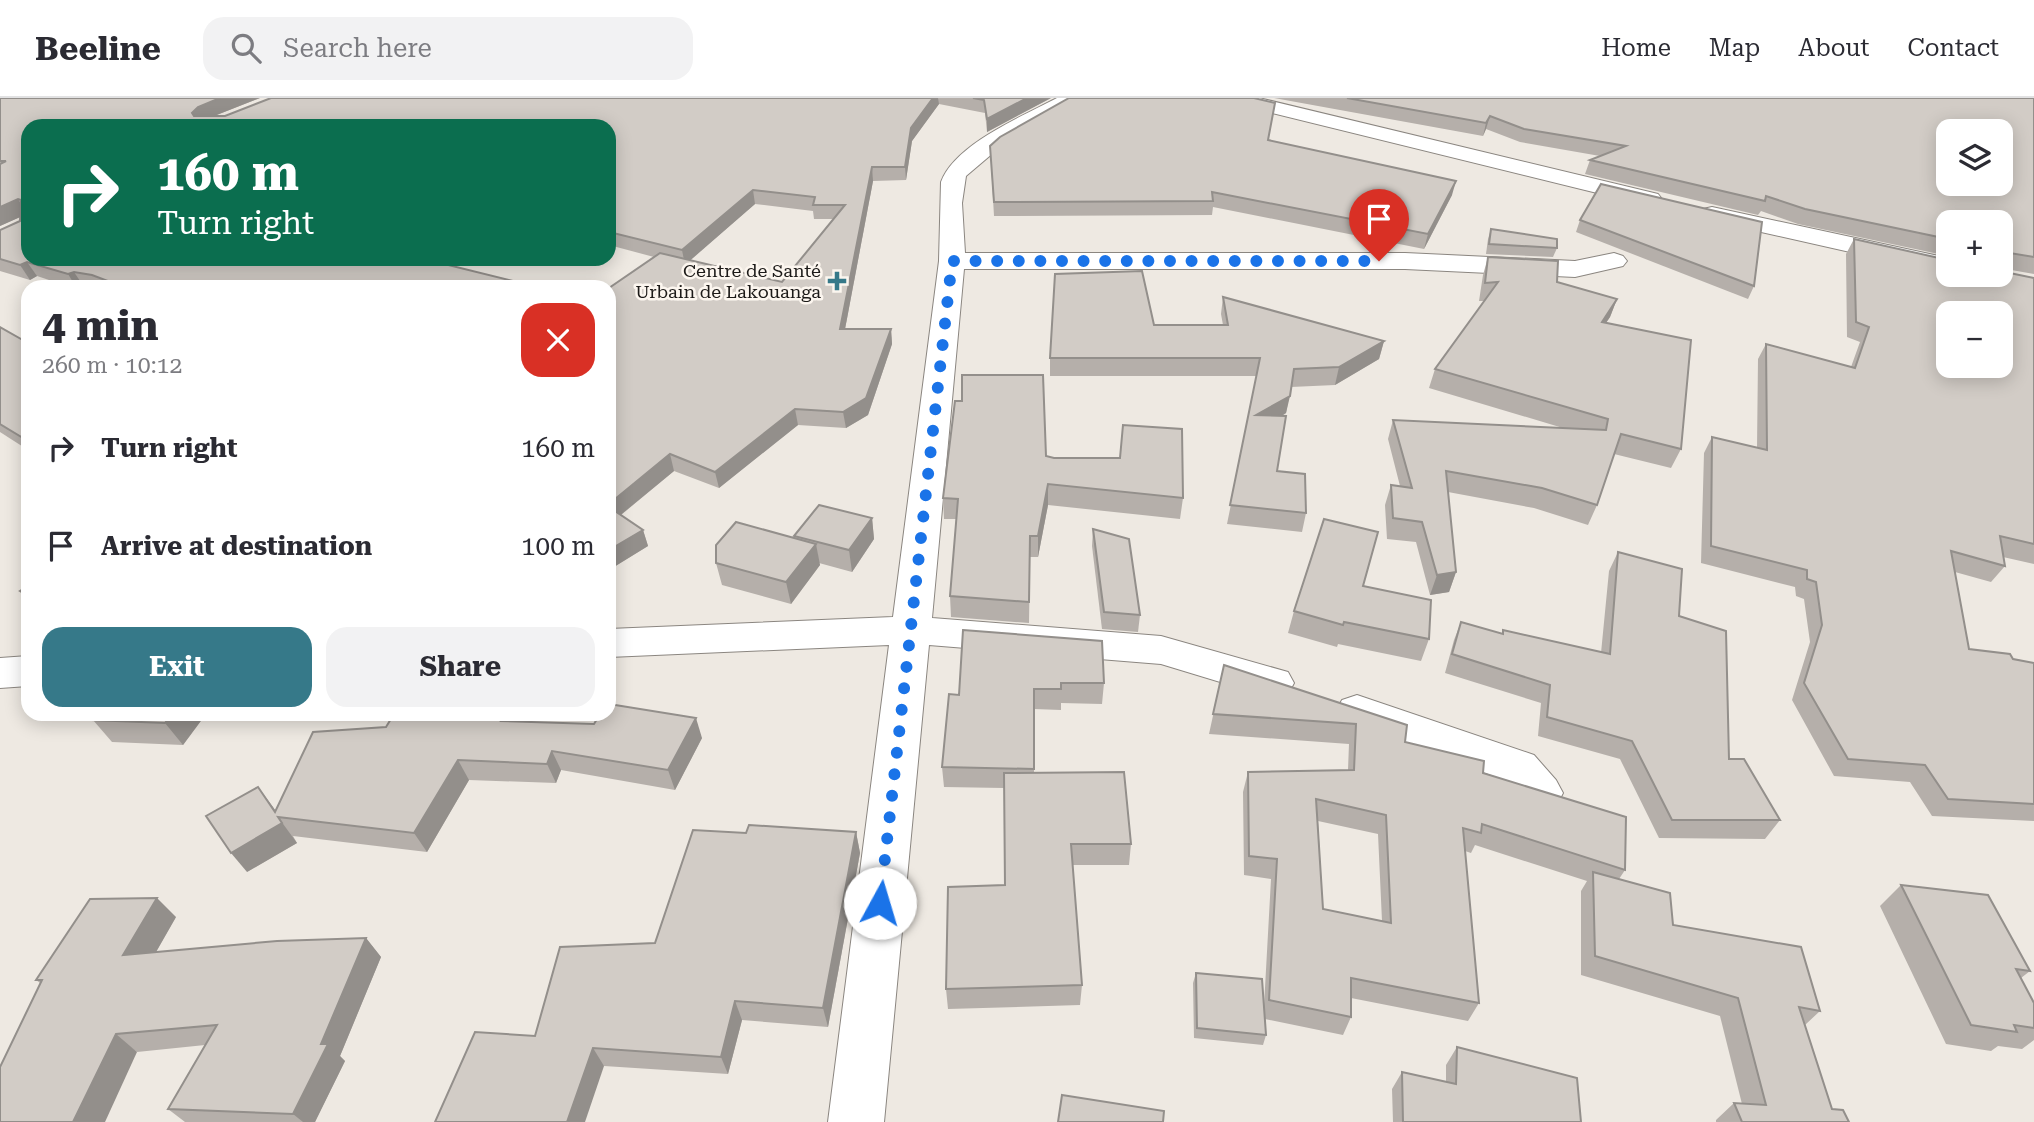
<!DOCTYPE html>
<html lang="en">
<head>
<meta charset="utf-8">
<style>
	body { margin:0; font-family:"Roboto Serif",serif; background:#f2f2f3; color:#2b2b33; height:100vh; display:flex; flex-direction:column; font-size:26px; white-space:nowrap }
	* { box-sizing:border-box; margin:0 }
	p { font-size:23px; color:#7c7c81 }
	.icon { flex:none; width:38px; height:38px; fill:none; stroke:currentColor; stroke-width:2; stroke-linecap:round; stroke-linejoin:round }
	.map { position:relative; flex:1; overflow:hidden }
	.details { position:absolute; left:21px; top:182px; width:595px; height:441px; display:flex; flex-direction:column; background:#fff; border-radius:21px; box-shadow:0 4px 18px #0003 }
	.details>* { flex:none }
	.hud { position:absolute; left:21px; top:21px; width:595px; height:147px; border-radius:21px; box-shadow:0 4px 18px #0003; background:#0b6e4f; color:#fff; overflow:hidden }
	.buttons { position:absolute; left:1936px; top:21px; display:grid; gap:14px }
	.buttons a { display:grid; place-items:center; width:77px; height:77px; border-radius:14px; background:#fff; box-shadow:0 4px 18px #0003; font-size:35px }
	.pin { position:absolute; display:grid; place-items:center; width:60px; height:60px; color:#fff; margin:-72px -30px; border-radius:50% 50% 50% 0; rotate:-45deg; box-shadow:0 0 7px #0007 }
	.pin .icon { rotate:45deg }
	.me { position:absolute; width:77px; margin:-38px; rotate:6deg; stroke-linejoin:round; filter:drop-shadow(0 0 5px #0008) }
	.turn { display:flex; align-items:center; gap:24px; height:147px; padding:0 21px; font-size:32px }
	.turn .icon { width:91px; height:91px; stroke-width:2.5 }
	.turn b { display:block; font-size:49px; line-height:60px }
	.round { display:grid; place-items:center; flex:none; width:74px; height:74px; border-radius:21px; background:#f2f2f3 }
	.overview { display:flex; align-items:center; justify-content:space-between; height:119px; padding:0 21px }
	h1 { font-size:42px; font-weight:700; line-height:52px }
	.cta { display:flex; gap:14px; margin-top:auto; padding:14px 21px }
	.cta a { flex:1; height:80px; border-radius:21px; background:#367989; color:#fff; font-size:28px; font-weight:700; line-height:80px; text-align:center }
	.cta a+a { background:#f2f2f3; color:#2b2b33 }
	ul { padding:0; list-style:none }
	li { display:flex; align-items:center; gap:21px; height:98px; padding:0 21px }
	li div { flex:1 }
	li b { display:block; font-size:26px }
	li em { font-style:normal }
	header { display:flex; align-items:center; gap:42px; box-sizing:border-box; height:98px; padding:0 35px; background:#fff; border-bottom:2px solid #e1e1e2 }
	header strong { font-size:33px }
	nav { display:flex; gap:38px; margin-inline-start:auto; font-size:24px }
	.search { width:490px; height:63px; background:#f2f2f3; display:flex; align-items:center; gap:18px; box-sizing:border-box; padding:0 24px; border-radius:21px; color:#7c7c81; font-size:26px }
	.map>svg:first-child { display:block }
	.lines { fill:none; stroke-linecap:round; stroke-linejoin:round }
	.minor-casing { stroke:#8b8680; stroke-width:2 }
	.minor { fill:#fff; fill-rule:evenodd }
	.wall { fill:#b5afaa; fill-rule:evenodd }
	.shaded-wall { fill:#938f8b }
	.building { fill:#d2ccc6; stroke:#938f8b; stroke-width:2; fill-rule:evenodd }
	.route { stroke:#1a73e8; stroke-width:12; stroke-dasharray:0 21.6 }
	.poi-dot { fill:#367989; stroke:#fcf6ef; stroke-width:2.5 }
	.labels { text-anchor:middle; stroke-width:5; stroke-linejoin:round; paint-order:stroke }
	.far-poi-label { font-size:18px; fill:#1c1a18; stroke:#fcf6ef; text-anchor:end }
</style>
</head>
<body>
<header>
<strong>Beeline</strong>
<div class="search"><svg class="icon" aria-label="search" viewBox="0 0 24 24"><circle cx="10" cy="10" r="6"/><path d="M15 15l6 6"/></svg>Search here</div>
<nav><a>Home</a><a>Map</a><a>About</a><a>Contact</a></nav>
</header>
<div class="map">
<svg width="2034" height="1024" viewBox="0 0 2034 1024">
	<rect width="100%" height="100%" fill="#eee9e2"/>
	<g class="lines">
		<g class="minor-casing">
			<g id="minor">
				<path d="M1057 0H1082L1079 4 999 50 966 78 962 105 965 155H1405L1575 163 1614 155 1623 158 1627 163 1623 168 1575 179 1405 171H964L932 520 1161 538 1288 574 1294 585 1288 596 1273 600 1161 566 929 547 884 1024H828L889 547 609 559V531L893 519 939 163 941 84C955 46 1023 18 1057 0Z"/>
				<polygon points="1224,0 1259,0 1658,96 1662,101 1658,106 1650,108 1227,4"/>
				<polygon points="1712,109 1948,160 1948,176 1703,121 1700,116 1703,111"/>
				<polygon points="28,558 28,588 0,590 0,560"/>
				<polygon points="1357,597 1534,657 1556,682 1563,695 1556,708 1540,713 1524,708 1502,681 1342,624 1336,613 1342,602"/>
			</g>
		</g>
		<use href="#minor" class="minor"/>
	</g>
	<g class="wall">
		<path d="M0 0H260L214 18H225L271 0H1051L987 34 985 15 939 6 912 43 906 82 873 83 845 231H891L892 246 868 317 846 330 798 327 719 390 674 373 621 417 643 432 648 448 609 472V190L654 159 609 147V28L28 161 537 189H70L37 178 30 182 0 173V132L20 123V119L0 128ZM755 106 813 113 814 121H833L782 184 690 162Z"/>
		<polygon points="1274,0 2034,0 2034,176 2000,170 2000,124 1948,124 1948,158 1798,126 1761,113 1758,117 1585,76 1590,62 1600,58 1520,44 1486,31 1483,38"/>
		<polygon points="1269,42 1452,97 1424,151 1213,109 1212,117 994,118 990,48"/>
		<polygon points="1580,122 1754,188 1748,201 1576,134"/>
		<polygon points="1491,131 1557,150 1553,159 1486,156 1488,141"/>
		<polygon points="1854,141 1948,177 2034,180 2034,466 2003,459 2005,468 1991,484 1955,474 1969,551 2034,565 2034,723 1932,718 1910,684 1834,678 1792,602 1810,544 1804,501 1796,498 1795,489 1701,465 1704,355 1712,339 1757,350 1758,261 1766,246 1851,269 1860,244 1847,239 1846,156"/>
		<polygon points="1488,159 1557,184 1617,201 1610,219 1606,225 1681,351 1671,370 1614,356 1597,407 1588,427 1534,410 1448,394 1456,474 1449,494 1430,497 1416,444 1387,441 1385,407 1391,387 1400,388 1388,341 1393,322 1563,330 1429,290 1435,271 1485,203 1479,203 1483,177"/>
		<polygon points="1223,199 1384,243 1379,261 1335,287 1291,289 1286,315 1282,318 1277,373 1306,415 1302,434 1227,426 1257,278 1050,278 1050,260 1154,227 1223,227 1221,216"/>
		<polygon points="0,229 28,245 28,352 0,334"/>
		<polygon points="962,303 1046,358 1183,400 1180,421 1048,407 1038,459 1030,459 1029,525 951,519 950,498 956,421 944,421 943,400"/>
		<polygon points="872,420 874,441 852,474 819,465 820,467 791,506 722,487 716,465 794,440 794,438"/>
		<polygon points="1093,431 1140,517 1138,534 1102,531 1092,448"/>
		<polygon points="1618,454 1679,518 1729,661 1780,722 1765,741 1659,740 1620,661 1538,638 1541,605 1445,575 1454,542 1461,524 1502,536 1503,532 1601,555 1609,473"/>
		<polygon points="28,488 28,503 20,493"/>
		<polygon points="1363,488 1429,541 1421,563 1338,546 1337,549 1288,535 1294,513"/>
		<polygon points="963,532 1104,585 1102,606 1061,605 1061,612 1034,611 1034,675 1131,746 1129,767 1072,767 1082,887 1080,907 948,911 946,891 1005,787 1004,690 944,689 942,669 959,597"/>
		<path d="M1224 567 1405 644 1483 675 1625 772 1619 781 1673 827 1820 913 1805 927 1832 1011 1849 1024H1716V1022L1734 1005 1742 1006 1720 918 1581 877V793L1587 783 1475 747 1471 755 1465 753 1479 905 1468 923 1351 900V919L1343 937 1265 921 1266 937 1263 947 1194 940 1193 885 1196 875 1264 908 1271 781 1244 777 1243 694 1248 674 1348 672 1349 646 1209 636ZM1318 723 1378 736 1382 823 1323 811Z"/>
		<polygon points="206,616 183,647 112,644 93,622"/>
		<polygon points="394,616 524,616 520,624 702,640 675,692 561,672 556,685 469,682 427,754 293,738 297,745 247,774 276,712 386,629"/>
		<polygon points="856,734 860,755 828,929 742,922 728,976 604,968 535,938 655,845 746,735"/>
		<polygon points="1901,787 2030,873 2021,880 2034,905 2034,942 2022,951 1998,948 1991,953 1946,946 1880,808"/>
		<polygon points="176,819 156,854 366,840 381,859 340,958 345,963 315,1024 185,1024 168,1011 205,947 137,954 36,882"/>
		<polygon points="1457,949 1581,1024 1393,1024 1392,991 1402,974 1446,984 1446,967"/>
	</g>
	<g class="shaded-wall">
		<polygon points="220,0 260,0 204,22 198,28 192,15 198,9"/>
		<polygon points="933,0 938,0 939,6 912,43 906,82 905,69 911,30"/>
		<polygon points="1027,0 1051,0 987,34 987,21"/>
		<polygon points="1490,18 1486,31 1483,38 1486,25"/>
		<polygon points="872,69 873,83 842,247 840,231"/>
		<polygon points="1456,83 1452,97 1424,151 1428,136"/>
		<polygon points="753,92 755,106 685,167 682,152"/>
		<polygon points="18,101 27,116 0,128 0,109"/>
		<polygon points="27,164 37,178 30,182 20,167"/>
		<polygon points="74,174 84,189 76,189 68,176"/>
		<polygon points="1617,201 1610,219 1594,242 1602,224"/>
		<polygon points="891,231 892,246 868,317 846,330 843,314"/>
		<polygon points="1384,243 1379,261 1335,287 1339,269"/>
		<polygon points="1290,298 1286,315 1253,335 1256,317"/>
		<polygon points="795,311 798,327 719,390 715,374"/>
		<polygon points="670,356 674,373 612,424 609,414 609,406"/>
		<polygon points="1048,386 1048,407 1038,459 1038,438"/>
		<polygon points="872,420 874,441 852,474 849,452"/>
		<polygon points="643,432 648,448 609,472 609,452"/>
		<polygon points="816,446 820,467 791,506 786,484"/>
		<polygon points="1456,474 1449,494 1430,497 1437,477"/>
		<polygon points="172,616 206,616 183,647 165,625"/>
		<polygon points="505,616 524,616 511,643 501,623"/>
		<polygon points="696,620 702,640 675,692 668,672"/>
		<polygon points="552,653 561,672 556,685 547,666"/>
		<polygon points="458,662 469,682 427,754 414,735"/>
		<polygon points="258,689 273,709 280,719 279,719"/>
		<polygon points="278,719 297,745 247,774 231,755"/>
		<polygon points="856,734 860,755 828,929 823,910"/>
		<polygon points="157,800 176,819 144,875 123,857"/>
		<polygon points="366,840 381,859 340,958 345,963 315,1024 303,1024 293,1016 321,946"/>
		<polygon points="735,903 742,922 728,976 721,959"/>
		<polygon points="116,936 137,954 105,1024 73,1024"/>
		<polygon points="593,950 604,968 585,1024 567,1024"/>
	</g>
	<g class="building">
		<polygon points="0,0 220,0 198,9 192,15 194,18 225,18 271,0 933,0 911,30 905,69 872,69 840,231 891,231 866,300 843,314 795,311 715,374 670,356 609,406 609,190 660,155 782,184 845,107 813,107 815,99 753,92 682,152 609,134 609,28 28,28 28,161 424,161 537,189 119,189 116,186 92,177 74,174 68,176 27,164 20,167 0,161 0,132 20,123 21,102 18,101 0,109 0,66 6,63 0,63"/>
		<polygon points="973,0 1027,0 987,21 984,2"/>
		<polygon points="1069,0 1254,0 1275,5 1268,42 1456,83 1428,136 1212,94 1213,103 994,104 990,48 1000,39"/>
		<path d="M1347 0H2034V159L2010 155 2007 159H2000V124H1948V141L1805 111 1766 98 1765 103 1590 62 1626 48 1524 31 1490 18 1486 25ZM1948 33H2000V86H1948Z"/>
		<polygon points="1601,86 1762,124 1754,188 1580,122"/>
		<polygon points="1491,131 1557,141 1557,150 1489,146"/>
		<path d="M1854 141 1948 162V177H2000V173L2034 180V446L2000 438 2005 468 1951 453 1969 551 2010 556 2013 561 2034 565V706L1948 701 1925 667 1848 661 1804 585 1822 527 1816 484 1807 481V472L1711 448 1712 339 1767 352 1766 246 1855 270 1869 229 1856 224ZM1948 215H2000V268H1948Z"/>
		<polygon points="1488,159 1558,163 1557,184 1617,201 1602,224 1691,242 1681,351 1621,336 1597,407 1542,390 1446,373 1456,474 1437,477 1422,424 1393,420 1391,387 1412,390 1393,322 1606,332 1608,321 1435,271 1498,184 1485,185"/>
		<polygon points="1142,173 1154,227 1228,227 1223,199 1384,243 1339,269 1294,271 1290,298 1256,317 1286,318 1277,373 1305,376 1306,415 1230,407 1260,260 1050,260 1055,176"/>
		<polygon points="0,229 28,245 28,343 0,326"/>
		<polygon points="962,277 1043,277 1046,358 1054,360 1120,360 1123,327 1182,331 1183,400 1048,386 1038,438 1030,438 1029,504 950,498 958,401 943,400 955,303 962,303"/>
		<polygon points="819,407 872,420 849,452 794,438"/>
		<polygon points="609,409 643,432 609,452"/>
		<polygon points="1324,421 1378,434 1363,488 1431,502 1429,541 1344,524 1343,527 1294,513"/>
		<polygon points="736,424 816,446 786,484 716,465 716,447"/>
		<polygon points="1093,431 1129,441 1140,517 1104,514"/>
		<polygon points="1618,454 1682,471 1679,518 1726,533 1729,661 1744,661 1780,722 1672,722 1632,643 1547,619 1550,587 1452,556 1461,524 1503,536 1503,532 1610,556"/>
		<polygon points="28,488 28,498 20,493"/>
		<polygon points="963,532 1102,543 1104,585 1061,585 1061,591 1034,591 1034,671 942,669 949,596 959,597"/>
		<path d="M1224 567 1407 627 1405 644 1484 663 1483 675 1626 719 1625 772 1482 726 1481 735 1463 730 1479 905 1351 880V919L1269 902 1277 761 1249 758 1248 674 1354 672 1356 626 1213 616ZM1316 701 1386 717 1391 825 1323 811Z"/>
		<polygon points="609,606 696,620 668,672 552,653 547,666 458,662 414,735 278,719 282,725 231,755 206,718 258,689 275,714 313,634 386,629 394,616 505,616 501,623 594,626 600,616 609,616"/>
		<polygon points="98,616 172,616 165,625 93,622"/>
		<polygon points="1124,674 1131,746 1071,746 1082,887 946,891 948,789 1005,787 1004,675"/>
		<polygon points="749,727 856,734 823,910 735,903 721,959 593,950 567,1024 435,1024 475,934 535,938 560,849 655,845 693,732 746,735"/>
		<polygon points="1593,774 1670,795 1673,827 1801,849 1820,913 1799,909 1832,1011 1843,1012 1849,1024 1742,1024 1734,1005 1766,1007 1738,900 1595,858"/>
		<polygon points="1901,787 1988,797 2030,873 2016,871 2034,905 2034,930 2014,927 2017,934 1971,927"/>
		<polygon points="157,800 123,857 277,843 366,840 321,946 328,946 293,1016 168,1011 217,927 116,936 73,1024 0,1024 0,969 42,882 36,882 90,801"/>
		<polygon points="1196,875 1262,881 1266,937 1197,930"/>
		<polygon points="1457,949 1577,980 1581,1024 1403,1024 1402,974 1456,986"/>
		<polygon points="1062,997 1164,1013 1163,1024 1058,1024"/>
	</g>
	<g class="lines">
		<polyline class="route" points="880,805 952,163 1379,163"/>
	</g>
	<path class="poi-dot" d="M833.5 172.5h7v7h7v7h-7v7h-7v-7h-7v-7h7z"/>
	<g class="labels">
		<g class="far-poi-label">
			<text x="821" y="179">Centre de Santé<tspan x="821" dy="21">Urbain de Lakouanga</tspan></text>
		</g>
	</g>
</svg>
<div class="buttons">
<a><svg class="icon" aria-label="layers" viewBox="0 0 24 24"><path d="M12 4l9 5-9 5-9-5zM3 14l9 5 9-5"/></svg></a>
<a>+</a>
<a>−</a>
</div>
<div class="pin" style="left:1379px;top:163px;background:#d93025"><svg class="icon" aria-label="arrive" viewBox="0 0 24 24"><path d="M6 21V4h12l-3 4 3 4H6"/></svg></div>
<svg class="me" style="left:880px;top:805px" viewBox="-20 -20 40 40"><circle r="19" fill="#fff"/><path d="M0-13L10 11 0 6-10 11z" fill="#1a73e8"/></svg>
<div class="hud">
<div class="turn"><svg class="icon" aria-label="right" viewBox="0 0 24 24"><path d="M7 20v-9h11M14 6l5 5-5 5"/></svg><div><b>160 m</b>Turn right</div></div>
</div>
<section class="details">
<div class="overview"><div><h1>4 min</h1><p>260 m · 10:12</p></div><a class="round" style="background:#d93025;color:#fff"><svg class="icon" aria-label="close" viewBox="0 0 24 24"><path d="M6 6l12 12M18 6L6 18"/></svg></a></div>
<ul>
<li><svg class="icon" aria-label="right" viewBox="0 0 24 24"><path d="M7 20v-9h11M14 6l5 5-5 5"/></svg><div><b>Turn right</b></div><em>160 m</em></li>
<li><svg class="icon" aria-label="arrive" viewBox="0 0 24 24"><path d="M6 21V4h12l-3 4 3 4H6"/></svg><div><b>Arrive at destination</b></div><em>100 m</em></li>
</ul>
<div class="cta"><a>Exit</a><a>Share</a></div>
</section>
</div>
</body>
</html>
